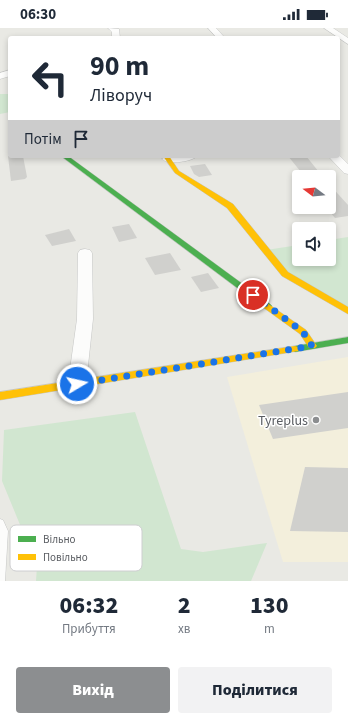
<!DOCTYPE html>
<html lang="uk">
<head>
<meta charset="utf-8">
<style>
	body { margin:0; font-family:"Source Sans 3",sans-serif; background:#f2f2f3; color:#1f2937; height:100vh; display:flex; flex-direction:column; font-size:15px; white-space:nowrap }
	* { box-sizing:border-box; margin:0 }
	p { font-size:13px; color:#747a83 }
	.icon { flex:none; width:22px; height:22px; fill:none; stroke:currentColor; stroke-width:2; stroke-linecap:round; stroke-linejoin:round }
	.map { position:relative; height:553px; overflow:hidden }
	.panel { display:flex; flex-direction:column; background:#fff; flex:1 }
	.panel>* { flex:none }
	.banner { position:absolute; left:8px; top:8px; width:332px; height:122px; border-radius:4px; box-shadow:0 2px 6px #0003; background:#fff; color:#1f2937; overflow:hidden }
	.needle { width:26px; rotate:286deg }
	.controls { position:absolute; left:292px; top:142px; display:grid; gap:8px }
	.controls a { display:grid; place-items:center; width:44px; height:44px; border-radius:4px; background:#fff; box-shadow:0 2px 6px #0003; font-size:20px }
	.pin { position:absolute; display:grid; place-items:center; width:34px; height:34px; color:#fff; margin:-17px; border:2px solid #fff; border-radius:50%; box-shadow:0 1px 4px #0007 }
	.me { position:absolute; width:44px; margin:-22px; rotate:81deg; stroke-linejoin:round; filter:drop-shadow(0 0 3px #0008) }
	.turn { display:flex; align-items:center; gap:14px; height:84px; padding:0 16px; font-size:18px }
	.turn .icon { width:52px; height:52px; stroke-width:2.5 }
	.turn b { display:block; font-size:28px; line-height:34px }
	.then { display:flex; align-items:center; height:38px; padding:0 16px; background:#0003; gap:8px; font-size:15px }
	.eta { display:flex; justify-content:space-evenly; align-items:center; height:68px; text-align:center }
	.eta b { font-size:24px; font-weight:800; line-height:28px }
	.primary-button { display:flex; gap:8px; margin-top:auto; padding:8px 16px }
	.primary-button a { flex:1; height:46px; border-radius:4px; background:#8c8e90; color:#fff; font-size:16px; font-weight:800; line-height:46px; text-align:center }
	.primary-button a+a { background:#f2f2f3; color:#1f2937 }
	.status { display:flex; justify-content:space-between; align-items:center; height:28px; padding:0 20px; background:#fff; direction:ltr }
	.status svg { height:11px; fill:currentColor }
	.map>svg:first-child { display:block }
	.commercial { fill:#f3efdc }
	.green { fill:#d1e6d0 }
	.building { fill:#d0d0cd }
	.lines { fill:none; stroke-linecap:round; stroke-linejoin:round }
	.lane-casing { stroke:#c6c7c6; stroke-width:1 }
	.street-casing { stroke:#c6c7c6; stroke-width:1 }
	.fast-casing { stroke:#c5c6c4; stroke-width:1 }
	.slow-casing { stroke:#c5c6c4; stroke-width:1 }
	.lane { fill:#fcfcfb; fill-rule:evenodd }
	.street { fill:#fcfcfb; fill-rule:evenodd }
	.fast { fill:#4caf50; fill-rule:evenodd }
	.slow { fill:#ffc107; fill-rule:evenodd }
	.route { stroke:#1a73e8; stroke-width:7; stroke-dasharray:0 12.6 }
	.poi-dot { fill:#8c8e90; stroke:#fff; stroke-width:1.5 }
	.labels { text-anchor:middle; stroke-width:3; stroke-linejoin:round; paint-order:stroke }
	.near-poi-label { font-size:14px; fill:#5a5d62; stroke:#fff; text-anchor:end }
	.key { fill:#fff; stroke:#ceced0; stroke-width:1 }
	.key-label { font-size:11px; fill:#5a5d62 }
</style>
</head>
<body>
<div class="status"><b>06:30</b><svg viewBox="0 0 49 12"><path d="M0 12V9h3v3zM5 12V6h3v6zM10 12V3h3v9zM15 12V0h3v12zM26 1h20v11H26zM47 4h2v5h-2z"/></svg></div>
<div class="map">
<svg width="348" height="553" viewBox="0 0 348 553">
	<rect width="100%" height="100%" fill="#e9e9e4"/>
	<polygon class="commercial" points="348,329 348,534 283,534 227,349"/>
	<g class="green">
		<polygon points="0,66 10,66 10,84 0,86"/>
		<polygon points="348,209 348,283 295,252 266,222 299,217 299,231 329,231 329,212"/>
		<polygon points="135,384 181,521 203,524 267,515 251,553 36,553 37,538 2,453 4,402"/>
	</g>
	<g class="building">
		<polygon points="8,128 23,128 27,149 25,151 11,153"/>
		<polygon points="288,128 306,128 323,149 305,149"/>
		<polygon points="205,136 212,147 199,149 194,146 190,138"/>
		<polygon points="329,156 348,177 348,188 335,190 329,183"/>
		<polygon points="129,196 137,210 119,214 112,199"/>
		<polygon points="69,201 76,213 52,218 45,207"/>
		<polygon points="170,225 181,242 155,247 145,230"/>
		<polygon points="208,245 219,260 201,264 191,249"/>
		<polygon points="348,364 348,400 273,411 259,377"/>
		<polygon points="305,439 348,440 348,504 290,503"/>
	</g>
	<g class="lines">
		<g class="lane-casing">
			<polygon id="lane" points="0,491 3,492 8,503 5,553 0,553"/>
		</g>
		<g class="street-casing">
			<g id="street">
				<polygon points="108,0 119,1 120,10 112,10 112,4"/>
				<polygon points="208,0 216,0 225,10 217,10"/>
				<polygon points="324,0 333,0 348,10 348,16"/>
				<polygon points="10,42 10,48 0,51 0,45"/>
				<polygon points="338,126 348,136 348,146 344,145 328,128 338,128"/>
				<path d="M167 128H197C192 134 167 137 162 131Z"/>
				<polygon points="85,221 90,222 92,225 93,291 86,356 83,360 77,362 71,360 68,356 77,291 78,225 80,222"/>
			</g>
		</g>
		<g class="fast-casing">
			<g id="fast">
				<polygon points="61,128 68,128 270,276 272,278 270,280 264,280"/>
				<polygon points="348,309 348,315 295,324 290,321 295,318"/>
			</g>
		</g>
		<g class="slow-casing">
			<g id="slow">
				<polygon points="163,128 169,128 179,143 233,176 288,244 348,279 348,286 282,248 227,180 175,145"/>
				<polygon points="267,275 306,302 317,318 315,320 309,320 300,306 264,280 262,278"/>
				<polygon points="295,318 298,319 300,321 298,323 0,372 0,364"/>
			</g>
		</g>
		<use href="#lane" class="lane"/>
		<use href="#street" class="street"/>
		<use href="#fast" class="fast"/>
		<use href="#slow" class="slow"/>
	</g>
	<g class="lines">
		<polyline class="route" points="77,356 312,318 303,304 253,267"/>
	</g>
	<circle class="poi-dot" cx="316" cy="392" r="4"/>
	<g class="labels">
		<g class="near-poi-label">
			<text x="308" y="397">Tyreplus</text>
		</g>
	</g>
	<rect x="10" y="497" width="132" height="46" rx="6" class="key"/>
	<rect x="18" y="508" width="18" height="6" fill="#4caf50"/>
	<rect x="18" y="526" width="18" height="6" fill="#ffc107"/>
	<g class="key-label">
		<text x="43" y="515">Вільно</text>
		<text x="43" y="533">Повільно</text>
	</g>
</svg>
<div class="controls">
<a><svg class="needle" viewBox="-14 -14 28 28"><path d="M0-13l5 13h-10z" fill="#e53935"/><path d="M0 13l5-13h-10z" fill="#747a83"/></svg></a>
<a><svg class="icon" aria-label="sound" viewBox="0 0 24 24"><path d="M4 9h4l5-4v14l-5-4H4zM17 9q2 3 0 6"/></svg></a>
</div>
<div class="pin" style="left:253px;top:267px;background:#d93025"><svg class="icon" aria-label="arrive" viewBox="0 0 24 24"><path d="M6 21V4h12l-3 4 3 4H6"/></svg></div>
<svg class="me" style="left:77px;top:356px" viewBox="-20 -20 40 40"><circle r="17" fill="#1a73e8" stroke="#fff" stroke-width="3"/><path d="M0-11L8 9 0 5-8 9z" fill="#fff"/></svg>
<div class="banner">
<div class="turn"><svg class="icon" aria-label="left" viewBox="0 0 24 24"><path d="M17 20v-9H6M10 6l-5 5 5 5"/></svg><div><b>90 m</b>Ліворуч</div></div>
<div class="then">Потім<svg class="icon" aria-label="arrive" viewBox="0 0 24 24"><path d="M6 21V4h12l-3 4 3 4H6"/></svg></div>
</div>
</div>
<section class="panel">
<div class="eta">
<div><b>06:32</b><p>Прибуття</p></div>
<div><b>2</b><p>хв</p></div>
<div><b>130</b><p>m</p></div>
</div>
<div class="primary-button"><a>Вихід</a><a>Поділитися</a></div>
</section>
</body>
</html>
